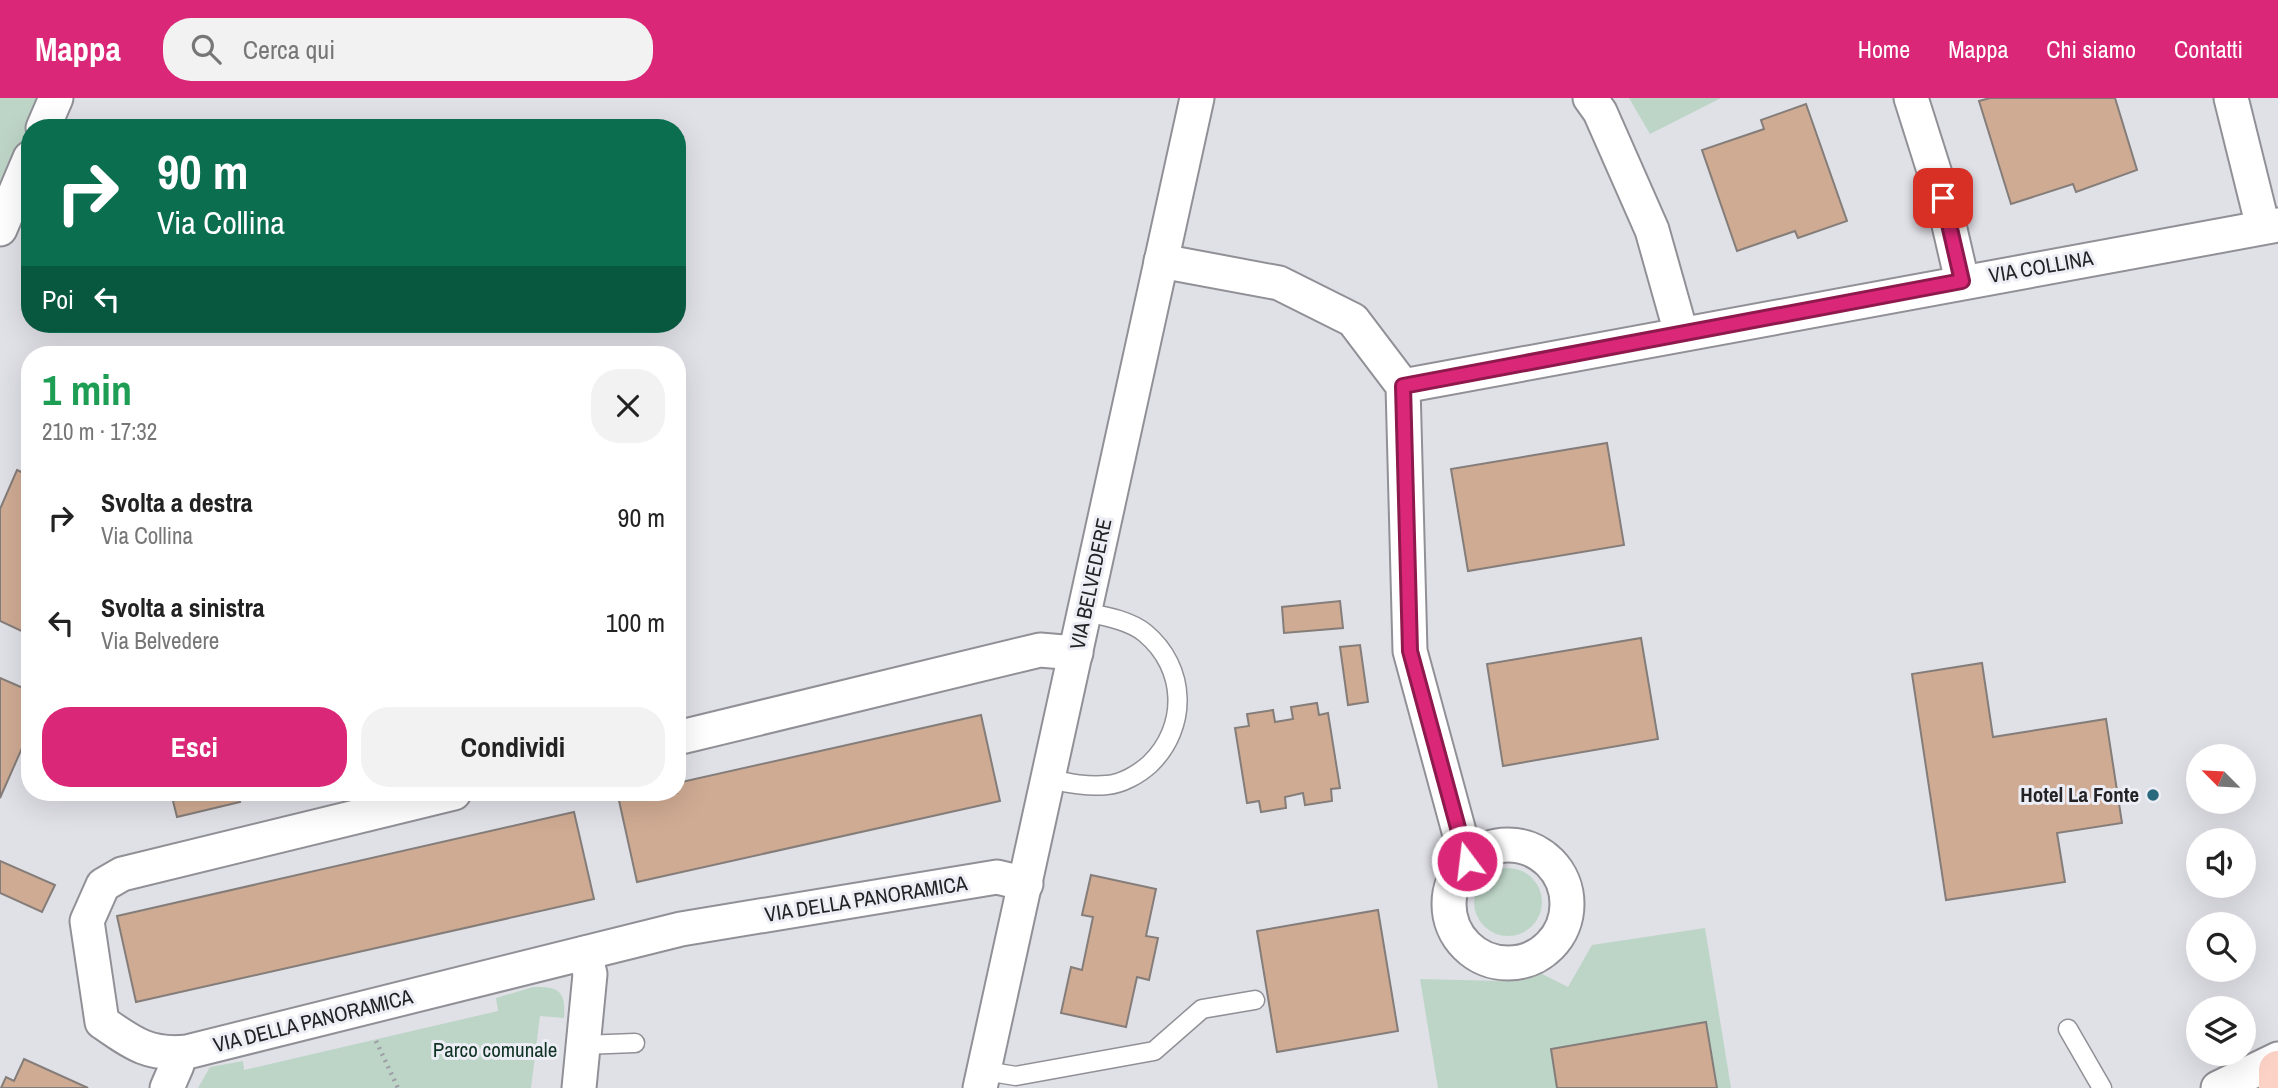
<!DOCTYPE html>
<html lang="it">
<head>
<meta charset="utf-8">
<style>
	body { margin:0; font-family:"Archivo Narrow",sans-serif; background:#f2f2f2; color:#222; height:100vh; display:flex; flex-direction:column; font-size:26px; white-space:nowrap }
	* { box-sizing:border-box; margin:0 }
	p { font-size:23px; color:#767676 }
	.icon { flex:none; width:38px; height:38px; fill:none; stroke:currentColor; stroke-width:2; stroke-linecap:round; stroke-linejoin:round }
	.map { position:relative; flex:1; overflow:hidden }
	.sheet { position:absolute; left:21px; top:248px; width:665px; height:455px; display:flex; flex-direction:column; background:#fff; border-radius:28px; box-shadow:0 7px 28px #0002 }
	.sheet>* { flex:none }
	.hud { position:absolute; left:21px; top:21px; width:665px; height:214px; border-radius:28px; box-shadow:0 7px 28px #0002; background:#0b6e4f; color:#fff; overflow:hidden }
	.needle { width:46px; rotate:294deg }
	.controls { position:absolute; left:2186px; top:646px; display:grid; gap:14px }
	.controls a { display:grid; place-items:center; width:70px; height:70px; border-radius:50%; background:#fff; box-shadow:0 7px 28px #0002; font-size:35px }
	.pin { position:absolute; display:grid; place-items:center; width:60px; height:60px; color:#fff; margin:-30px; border-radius:14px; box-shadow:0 4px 10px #0006 }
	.me { position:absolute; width:77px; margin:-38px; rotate:345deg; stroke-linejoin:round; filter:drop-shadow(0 0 5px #0008) }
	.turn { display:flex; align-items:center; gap:24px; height:147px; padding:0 21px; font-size:32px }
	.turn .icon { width:91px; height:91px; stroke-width:2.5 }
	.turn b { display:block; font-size:49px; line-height:60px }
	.then { display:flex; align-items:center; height:66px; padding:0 21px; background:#0003; gap:14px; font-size:26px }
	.round { display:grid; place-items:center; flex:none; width:74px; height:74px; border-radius:28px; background:#f2f2f2 }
	.headline { display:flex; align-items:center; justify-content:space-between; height:119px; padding:0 21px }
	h1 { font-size:42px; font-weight:700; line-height:52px; color:#1e9e55 }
	.primary-button { display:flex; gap:14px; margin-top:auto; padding:14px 21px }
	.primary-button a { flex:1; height:80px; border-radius:28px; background:#db2777; color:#fff; font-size:28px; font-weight:700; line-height:80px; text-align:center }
	.primary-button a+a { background:#f2f2f2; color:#222 }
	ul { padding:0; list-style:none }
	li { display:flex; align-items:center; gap:21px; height:105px; padding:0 21px }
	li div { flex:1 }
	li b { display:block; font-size:26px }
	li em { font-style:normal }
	header { display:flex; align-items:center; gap:42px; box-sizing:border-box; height:98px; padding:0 35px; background:#db2777; color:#fff }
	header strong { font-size:33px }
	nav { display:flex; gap:38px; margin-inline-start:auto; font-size:24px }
	.search { width:490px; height:63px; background:#f2f2f2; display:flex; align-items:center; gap:18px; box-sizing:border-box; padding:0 24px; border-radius:28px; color:#767676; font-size:26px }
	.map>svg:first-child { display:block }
	.green { fill:#bdd5c7 }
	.building { fill:#cfab93; stroke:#847d79; stroke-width:2 }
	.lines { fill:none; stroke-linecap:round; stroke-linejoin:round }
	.lane-casing { stroke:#919097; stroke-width:21 }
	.street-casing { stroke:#919097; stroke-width:37 }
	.secondary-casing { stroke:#919097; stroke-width:42 }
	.path { stroke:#9d9da3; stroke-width:4.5; stroke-dasharray:2 5; stroke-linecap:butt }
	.lane { stroke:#fff; stroke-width:18 }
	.street { stroke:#fff; stroke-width:33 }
	.secondary { stroke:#fcd2c6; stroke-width:38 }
	.route-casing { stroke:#8e194d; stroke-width:18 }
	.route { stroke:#db2777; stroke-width:12 }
	.poi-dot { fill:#28697d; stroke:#ededf5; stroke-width:2.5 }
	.labels { text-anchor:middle; stroke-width:6; stroke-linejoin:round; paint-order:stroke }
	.street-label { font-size:21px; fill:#232326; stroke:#ededf5 }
	.poi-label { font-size:21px; font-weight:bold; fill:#232326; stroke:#ededf5; text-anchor:end }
	.park-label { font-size:21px; fill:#0f3222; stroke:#ededf5 }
</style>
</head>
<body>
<header>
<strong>Mappa</strong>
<div class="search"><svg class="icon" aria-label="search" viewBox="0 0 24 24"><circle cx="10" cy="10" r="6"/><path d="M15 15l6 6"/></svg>Cerca qui</div>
<nav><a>Home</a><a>Mappa</a><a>Chi siamo</a><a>Contatti</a></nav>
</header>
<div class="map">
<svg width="2278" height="990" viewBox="0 0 2278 990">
	<rect width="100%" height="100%" fill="#e0e0e7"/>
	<g class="green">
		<polygon points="0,0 42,0 0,89"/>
		<polygon points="1629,0 1721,0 1650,36"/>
		<circle cx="1508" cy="804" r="34"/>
		<polygon points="1705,830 1731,990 1438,990 1420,881 1501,883 1538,874 1568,889 1592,847"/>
		<path d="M533 889C560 888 566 894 564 920L540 918 531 990H198L210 969 243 963 244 972 498 913 496 900Z"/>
	</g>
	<g class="building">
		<polygon points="1990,0 2115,0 2137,72 2076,94 2073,86 2011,106 1979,3"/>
		<polygon points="1806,6 1847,123 1798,140 1795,133 1737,153 1702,52 1764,31 1761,22"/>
		<polygon points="1607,345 1624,447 1468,473 1451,371"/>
		<polygon points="17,372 30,378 30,537 0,523 0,411"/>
		<polygon points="1340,503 1343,530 1284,535 1282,509"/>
		<polygon points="1641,540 1658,641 1503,668 1487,566"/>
		<polygon points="1360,547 1368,604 1348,607 1340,549"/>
		<polygon points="1982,565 1993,639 2106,621 2122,725 2057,735 2065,784 1946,802 1912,576"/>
		<polygon points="0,580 30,593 30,632 0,700"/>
		<polygon points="1317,605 1319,617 1328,615 1340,690 1331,691 1332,703 1305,707 1303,695 1285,699 1286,710 1261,714 1259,703 1247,705 1235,630 1249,628 1247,616 1273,612 1275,624 1293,621 1291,609"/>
		<polygon points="981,617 1000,703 637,784 618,698 633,695 677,695 677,685"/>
		<polygon points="171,695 238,695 240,704 177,719"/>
		<polygon points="574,714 594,801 136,904 117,818"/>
		<polygon points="0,763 55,787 42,814 0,795"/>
		<polygon points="1091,777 1156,791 1146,838 1158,840 1149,882 1137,879 1126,929 1061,915 1071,869 1082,872 1093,819 1082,817"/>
		<polygon points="1378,812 1398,933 1277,954 1257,833"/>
		<polygon points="1706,924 1717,990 1557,990 1551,951"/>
		<polygon points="24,961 88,990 1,990 6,979 14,983"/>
	</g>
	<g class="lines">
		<g class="lane-casing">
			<g id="lane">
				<path d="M1048 681C1068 685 1087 689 1107 687 1122 686 1139 676 1150 666 1188 629 1187 570 1145 535 1129 522 1104 518 1084 514"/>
				<polyline points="2068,931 2102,990"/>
				<polyline points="583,947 635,945"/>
				<polyline points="985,973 1016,978 1154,953 1202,911 1255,902"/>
			</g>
		</g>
		<g class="street-casing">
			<g id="street">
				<polyline points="1590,0 1600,14 1652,132 1681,235"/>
				<polyline points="1911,0 1943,101 1962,183"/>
				<polyline points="2231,0 2263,129"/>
				<polyline points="43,30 56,0"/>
				<polyline points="0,131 30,60"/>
				<polyline points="1161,163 1279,185 1353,222 1403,288 1410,553 1467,763"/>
				<polyline points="1403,288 2278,127"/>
				<polyline points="677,640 1040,552 1076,555"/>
				<path d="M454 695 122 776 103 787 87 823 102 924C132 945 149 958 187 954L681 831 997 779 1026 786"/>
				<circle cx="1508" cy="806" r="59"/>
				<polyline points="167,990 177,967 177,955"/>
				<polyline points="579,990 590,876 585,855"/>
				<polyline points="980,990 1197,0"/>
				<polyline points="2218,990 2278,961"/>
			</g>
		</g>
		<g class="secondary-casing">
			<polyline id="secondary" points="2278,990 2278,972"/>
		</g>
		<polyline class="path" points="376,943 398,990"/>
		<use href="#lane" class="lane"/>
		<use href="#street" class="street"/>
		<use href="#secondary" class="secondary"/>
	</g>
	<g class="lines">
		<g class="route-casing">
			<polyline id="route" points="1467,763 1410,553 1403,288 1962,183 1943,100"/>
		</g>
		<use href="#route" class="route"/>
	</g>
	<circle class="poi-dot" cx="2153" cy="697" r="7"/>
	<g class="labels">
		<g class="street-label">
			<text transform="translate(2041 169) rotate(-10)" y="7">VIA COLLINA</text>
			<text transform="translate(1091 486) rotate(-78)" y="7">VIA BELVEDERE</text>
			<text transform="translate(866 801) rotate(-9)" y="7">VIA DELLA PANORAMICA</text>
			<text transform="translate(313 923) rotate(-14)" y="7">VIA DELLA PANORAMICA</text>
		</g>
		<g class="poi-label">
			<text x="2139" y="704">Hotel La Fonte</text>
		</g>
		<g class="park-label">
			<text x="495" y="959">Parco comunale</text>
		</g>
	</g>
</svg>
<div class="controls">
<a><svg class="needle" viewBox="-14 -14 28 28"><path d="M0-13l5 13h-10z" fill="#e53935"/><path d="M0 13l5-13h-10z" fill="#767676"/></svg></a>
<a><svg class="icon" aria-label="sound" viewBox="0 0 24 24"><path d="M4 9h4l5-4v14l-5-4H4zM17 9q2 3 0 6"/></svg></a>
<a><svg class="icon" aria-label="search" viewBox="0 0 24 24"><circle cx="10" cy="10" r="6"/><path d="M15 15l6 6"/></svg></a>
<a><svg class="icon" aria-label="layers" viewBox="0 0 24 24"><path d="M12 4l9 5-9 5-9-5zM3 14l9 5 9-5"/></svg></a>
</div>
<div class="pin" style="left:1943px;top:100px;background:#d93025"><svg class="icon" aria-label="arrive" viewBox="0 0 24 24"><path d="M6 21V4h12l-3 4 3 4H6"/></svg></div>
<svg class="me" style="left:1467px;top:763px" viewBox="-20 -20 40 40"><circle r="17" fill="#db2777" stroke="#fff" stroke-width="3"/><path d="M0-11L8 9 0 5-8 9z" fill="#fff"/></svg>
<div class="hud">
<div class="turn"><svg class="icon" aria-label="right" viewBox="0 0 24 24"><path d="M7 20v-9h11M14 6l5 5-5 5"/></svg><div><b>90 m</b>Via Collina</div></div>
<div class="then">Poi<svg class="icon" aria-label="left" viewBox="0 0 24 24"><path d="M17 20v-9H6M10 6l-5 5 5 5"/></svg></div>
</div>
<section class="sheet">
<div class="headline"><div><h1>1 min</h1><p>210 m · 17:32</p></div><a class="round"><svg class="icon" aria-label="close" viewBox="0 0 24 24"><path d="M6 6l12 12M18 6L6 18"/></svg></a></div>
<ul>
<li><svg class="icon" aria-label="right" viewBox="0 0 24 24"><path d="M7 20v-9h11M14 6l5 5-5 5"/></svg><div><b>Svolta a destra</b><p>Via Collina</p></div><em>90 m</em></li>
<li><svg class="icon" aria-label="left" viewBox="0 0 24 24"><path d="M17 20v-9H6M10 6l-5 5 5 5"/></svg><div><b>Svolta a sinistra</b><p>Via Belvedere</p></div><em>100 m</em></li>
</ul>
<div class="primary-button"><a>Esci</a><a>Condividi</a></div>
</section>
</div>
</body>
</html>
